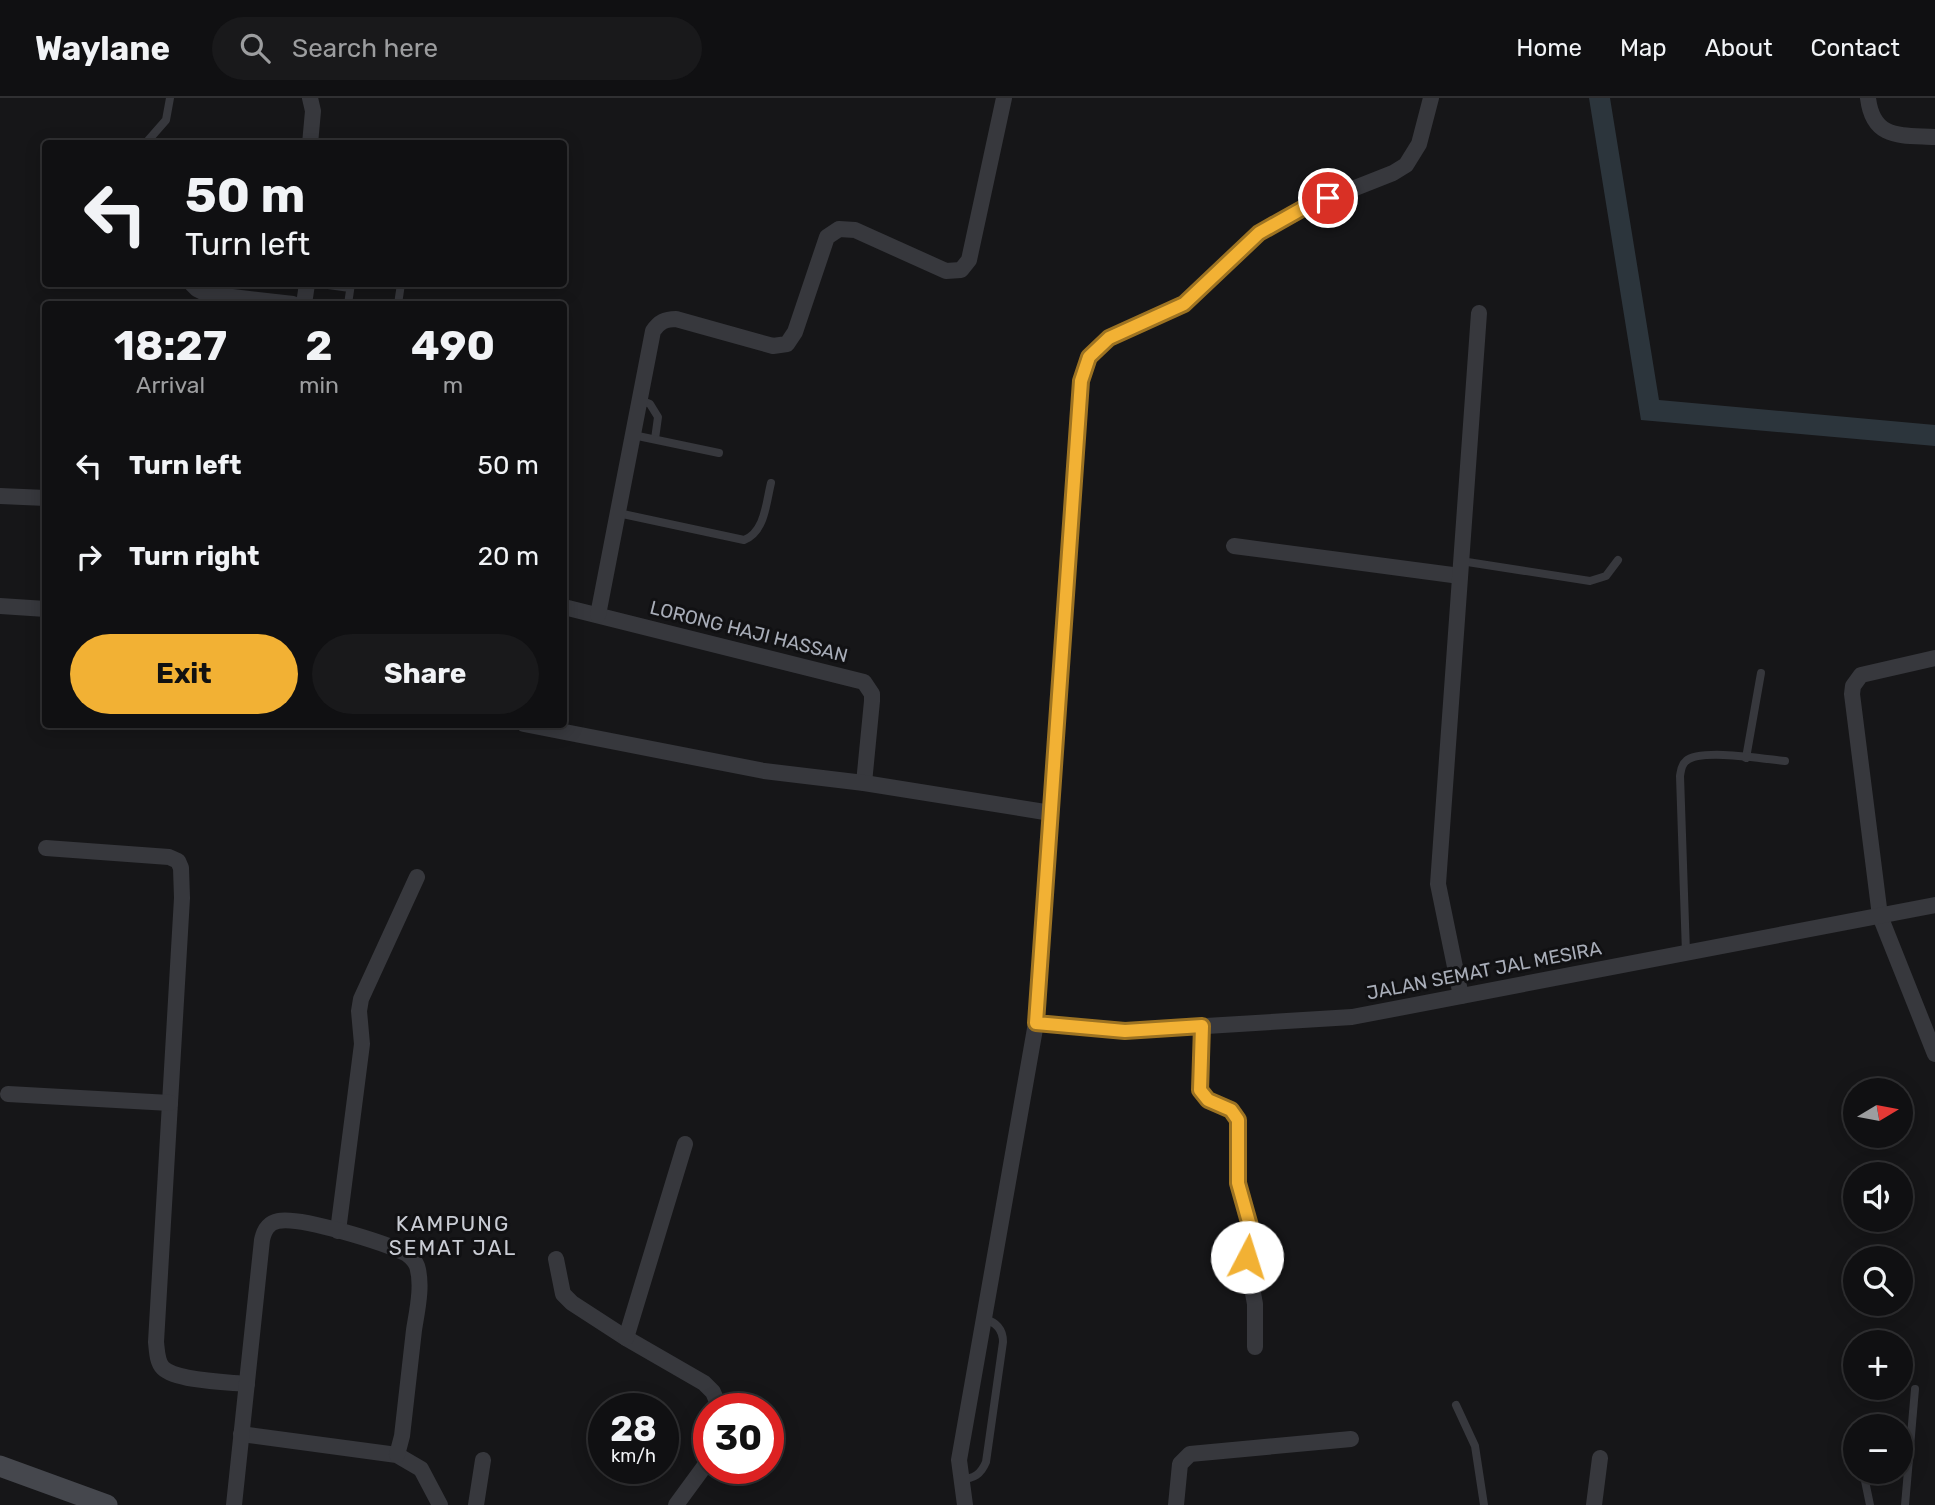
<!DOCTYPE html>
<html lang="en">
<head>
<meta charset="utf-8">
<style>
	body { margin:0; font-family:Rubik,sans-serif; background:#19191b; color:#f1f3f6; height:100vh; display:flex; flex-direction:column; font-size:26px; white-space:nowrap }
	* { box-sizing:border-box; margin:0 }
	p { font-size:23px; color:#9c9d9f }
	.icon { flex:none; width:38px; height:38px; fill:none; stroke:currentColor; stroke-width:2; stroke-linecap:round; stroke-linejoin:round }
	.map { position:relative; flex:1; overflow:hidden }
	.details { position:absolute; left:42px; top:203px; width:525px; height:427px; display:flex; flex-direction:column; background:#101012; border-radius:7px; box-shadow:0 4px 18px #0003,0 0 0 2px #303032 }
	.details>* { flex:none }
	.hud { position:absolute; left:42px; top:42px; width:525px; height:147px; border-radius:7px; box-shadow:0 4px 18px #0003,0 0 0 2px #303032; background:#101012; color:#f1f3f6; overflow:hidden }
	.needle { width:46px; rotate:80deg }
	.fabs { position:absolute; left:1843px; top:980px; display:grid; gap:14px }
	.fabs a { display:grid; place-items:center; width:70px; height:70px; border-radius:50%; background:#101012; box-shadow:0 4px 18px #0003,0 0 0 2px #303032; font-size:35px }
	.speed { position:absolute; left:588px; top:1295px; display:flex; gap:14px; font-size:35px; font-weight:700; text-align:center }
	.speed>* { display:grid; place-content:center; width:91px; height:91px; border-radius:50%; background:#101012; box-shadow:0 4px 18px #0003,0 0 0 2px #303032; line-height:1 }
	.speed small { font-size:18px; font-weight:400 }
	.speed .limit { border:10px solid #d22; background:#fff; color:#111 }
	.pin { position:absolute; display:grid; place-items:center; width:60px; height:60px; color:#fff; margin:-30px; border:4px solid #fff; border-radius:50%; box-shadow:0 2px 7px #0007 }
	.me { position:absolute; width:77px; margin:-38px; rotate:5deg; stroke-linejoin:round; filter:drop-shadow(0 0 5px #0008) }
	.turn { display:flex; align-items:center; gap:24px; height:147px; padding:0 28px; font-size:32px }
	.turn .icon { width:91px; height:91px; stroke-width:2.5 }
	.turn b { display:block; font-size:49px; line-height:60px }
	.eta { display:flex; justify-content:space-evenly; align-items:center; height:119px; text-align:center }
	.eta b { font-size:42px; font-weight:700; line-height:49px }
	.cta { display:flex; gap:14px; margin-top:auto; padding:14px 28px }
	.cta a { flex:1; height:80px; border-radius:42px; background:#f2b134; color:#111; font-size:28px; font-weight:700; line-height:80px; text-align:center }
	.cta a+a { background:#19191b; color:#f1f3f6 }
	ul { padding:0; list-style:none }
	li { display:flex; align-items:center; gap:21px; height:91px; padding:0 28px }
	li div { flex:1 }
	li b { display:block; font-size:26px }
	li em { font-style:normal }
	header { display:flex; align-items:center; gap:42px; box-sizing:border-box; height:98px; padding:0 35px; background:#101012; border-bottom:2px solid #303032 }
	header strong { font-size:33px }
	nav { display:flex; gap:38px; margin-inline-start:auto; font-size:24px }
	.search { width:490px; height:63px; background:#19191b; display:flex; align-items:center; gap:18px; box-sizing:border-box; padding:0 24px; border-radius:38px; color:#9c9d9f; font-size:26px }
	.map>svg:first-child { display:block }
	.water { fill:#2c353c }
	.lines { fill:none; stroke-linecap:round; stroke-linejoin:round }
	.service { stroke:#37383d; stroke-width:8 }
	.minor { stroke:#37383d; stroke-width:16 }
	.secondary { stroke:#45474d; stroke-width:21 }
	.route-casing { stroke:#9d7322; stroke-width:18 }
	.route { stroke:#f2b134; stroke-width:12 }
	.labels { text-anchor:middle; stroke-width:6; stroke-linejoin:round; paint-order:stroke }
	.street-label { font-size:19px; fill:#a8adb8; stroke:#111113 }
	.neighbourhood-label { font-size:21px; letter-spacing:2px; fill:#c9ccd4; stroke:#111113 }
</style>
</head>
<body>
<header>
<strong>Waylane</strong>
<div class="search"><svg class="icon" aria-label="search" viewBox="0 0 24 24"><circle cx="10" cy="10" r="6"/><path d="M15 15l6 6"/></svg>Search here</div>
<nav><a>Home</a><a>Map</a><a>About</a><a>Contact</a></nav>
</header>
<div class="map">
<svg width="1935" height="1407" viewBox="0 0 1935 1407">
	<rect width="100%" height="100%" fill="#161618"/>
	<polygon class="water" points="1589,0 1610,0 1659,302 1935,327 1935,348 1641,322"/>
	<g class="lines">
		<g class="service">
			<polyline points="145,46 166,22 170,0"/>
			<polyline points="321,186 350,190"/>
			<polyline points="348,206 351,186"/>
			<polyline points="398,206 401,186"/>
			<polyline points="640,302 650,306 658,319 655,341"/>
			<polyline points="633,337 719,355"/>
			<path d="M618 415 744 442C765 434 766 405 771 385"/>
			<polyline points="1461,463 1590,483 1606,478 1618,462"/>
			<polyline points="1746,660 1761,575"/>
			<path d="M1686 855 1680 678C1681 673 1681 667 1686 663 1700 650 1765 661 1785 663"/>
			<polyline points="1456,1307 1475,1348 1484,1407"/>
			<polyline points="1864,1378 1870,1407"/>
			<path d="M961 1381C974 1381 981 1376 986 1364L1003 1244C1003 1231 996 1224 984 1221"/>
			<polyline points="1905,1407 1915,1291"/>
		</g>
		<g class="minor">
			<path d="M1868 0C1873 42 1901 37 1935 39"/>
			<polyline points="310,46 313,13 310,0"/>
			<polyline points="192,186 197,191 207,196 293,206"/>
			<polyline points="304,206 307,186"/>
			<polyline points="0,398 46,400"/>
			<polyline points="1234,448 1460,478"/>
			<polyline points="0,508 46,511"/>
			<polyline points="564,509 864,584 872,596 872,603 864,685"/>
			<path d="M598 517 653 233C659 224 665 221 676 221L773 248 787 246 795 234 827 139 839 131 855 132 946 173 961 172 969 162 1004 0"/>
			<polyline points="1935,560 1861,577 1853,588 1852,596 1880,818 1935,956"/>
			<polyline points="524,626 764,673 864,685 1051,715"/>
			<path d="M46 750 169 759 178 763 181 770 182 800 156 1244C157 1253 157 1264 163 1270 176 1283 228 1284 247 1286"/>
			<polyline points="1461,898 1438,786 1479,215"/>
			<polyline points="1036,925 1125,933 1352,919 1935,807"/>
			<polyline points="1202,928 1201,992 1208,1002 1231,1012 1238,1022 1238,1085 1252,1135 1247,1163 1255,1206 1255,1249"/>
			<polyline points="8,996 170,1005"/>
			<polyline points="338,1133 362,946 359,913 361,901 417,779"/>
			<polyline points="556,1161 563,1196 572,1205 626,1240 704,1285 713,1294 720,1311"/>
			<polyline points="626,1240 685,1046"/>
			<polyline points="241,1336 397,1357 421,1371 440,1407"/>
			<path d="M234 1407 262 1142C264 1132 268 1125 278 1123 300 1118 386 1145 407 1156 411 1159 415 1163 417 1168 423 1187 417 1213 414 1232 410 1267 406 1303 402 1338L397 1357"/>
			<polyline points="476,1407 483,1362"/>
			<polyline points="676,1407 709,1362"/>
			<polyline points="965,1407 959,1362 1036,925 1081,283 1089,259 1109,240 1184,206 1259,135 1307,109 1393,75 1406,67 1419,46 1431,0"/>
			<polyline points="1176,1407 1180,1366 1190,1356 1351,1341"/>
			<polyline points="1594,1407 1600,1360"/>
		</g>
		<polyline class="secondary" points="0,1368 107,1407"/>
	</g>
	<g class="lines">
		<g class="route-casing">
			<polyline id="route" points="1247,1159 1252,1135 1238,1085 1238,1022 1231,1012 1208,1002 1200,992 1202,928 1125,933 1036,925 1081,283 1089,259 1109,240 1184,206 1259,135 1307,108 1328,100"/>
		</g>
		<use href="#route" class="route"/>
	</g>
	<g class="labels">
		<g class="street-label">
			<text transform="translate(749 533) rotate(14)" y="7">LORONG HAJI HASSAN</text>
			<text transform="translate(1484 872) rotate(-11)" y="7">JALAN SEMAT JAL MESIRA</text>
		</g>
		<g class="neighbourhood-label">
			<text x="453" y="1133">KAMPUNG<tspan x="453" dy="24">SEMAT JAL</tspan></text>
		</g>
	</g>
</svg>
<div class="fabs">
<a><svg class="needle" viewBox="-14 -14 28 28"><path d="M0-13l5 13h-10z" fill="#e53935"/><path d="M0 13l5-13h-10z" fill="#9c9d9f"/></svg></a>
<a><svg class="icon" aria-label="sound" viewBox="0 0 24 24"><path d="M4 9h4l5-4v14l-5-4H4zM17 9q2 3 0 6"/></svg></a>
<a><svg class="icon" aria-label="search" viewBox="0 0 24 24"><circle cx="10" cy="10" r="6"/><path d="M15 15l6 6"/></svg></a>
<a>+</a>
<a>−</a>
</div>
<div class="speed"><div>28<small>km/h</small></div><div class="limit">30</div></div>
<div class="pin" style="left:1328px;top:100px;background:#d93025"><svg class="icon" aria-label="arrive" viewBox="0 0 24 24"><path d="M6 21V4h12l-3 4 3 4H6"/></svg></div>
<svg class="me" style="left:1247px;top:1159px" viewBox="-20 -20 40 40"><circle r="19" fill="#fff"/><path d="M0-13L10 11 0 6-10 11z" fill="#f2b134"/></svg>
<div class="hud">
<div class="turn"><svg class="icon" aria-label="left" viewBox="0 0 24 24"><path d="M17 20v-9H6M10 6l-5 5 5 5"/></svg><div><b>50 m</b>Turn left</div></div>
</div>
<section class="details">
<div class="eta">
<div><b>18:27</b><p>Arrival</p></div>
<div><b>2</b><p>min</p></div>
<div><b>490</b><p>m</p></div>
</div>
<ul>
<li><svg class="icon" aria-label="left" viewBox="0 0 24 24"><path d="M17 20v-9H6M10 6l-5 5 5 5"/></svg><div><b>Turn left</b></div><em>50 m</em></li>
<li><svg class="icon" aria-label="right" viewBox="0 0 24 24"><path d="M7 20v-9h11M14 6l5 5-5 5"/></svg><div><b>Turn right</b></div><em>20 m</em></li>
</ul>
<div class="cta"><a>Exit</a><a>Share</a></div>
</section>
</div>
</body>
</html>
